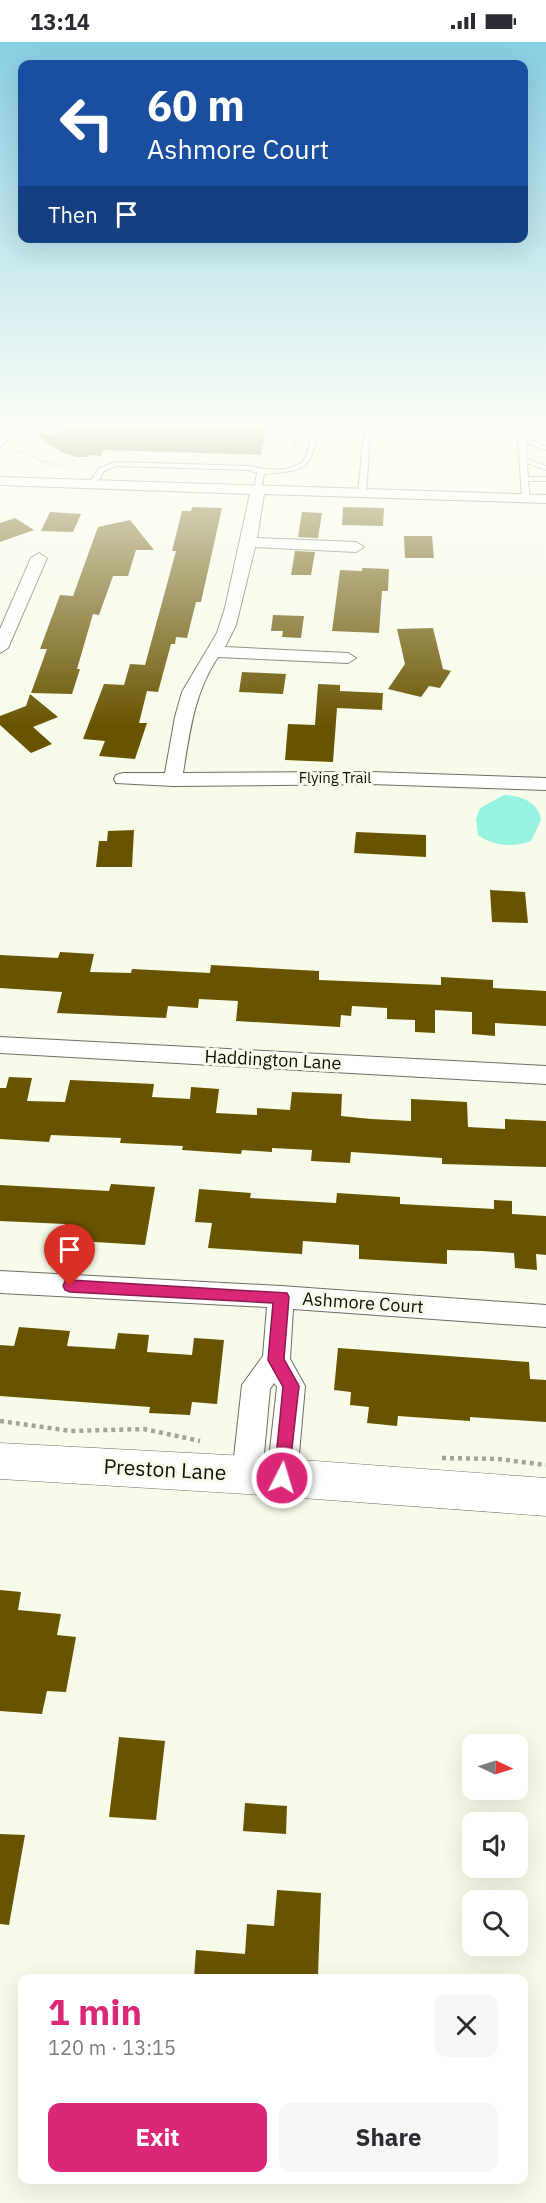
<!DOCTYPE html>
<html lang="en">
<head>
<meta charset="utf-8">
<style>
	body { margin:0; font-family:"IBM Plex Sans",sans-serif; background:#f7f7f7; color:#2b2b33; height:100vh; display:flex; flex-direction:column; font-size:22px; white-space:nowrap }
	* { box-sizing:border-box; margin:0 }
	p { font-size:20px; color:#7c7c81 }
	.icon { flex:none; width:33px; height:33px; fill:none; stroke:currentColor; stroke-width:2; stroke-linecap:round; stroke-linejoin:round }
	.map { position:relative; flex:1; overflow:hidden }
	.panel { position:absolute; left:18px; top:1932px; width:510px; height:210px; display:flex; flex-direction:column; background:#fff; border-radius:12px; box-shadow:0 6px 24px #0002 }
	.panel>* { flex:none }
	.guide { position:absolute; left:18px; top:18px; width:510px; height:183px; border-radius:12px; box-shadow:0 6px 24px #0002; background:#1a4fa0; color:#fff; overflow:hidden }
	.needle { width:39px; rotate:94deg }
	.fabs { position:absolute; left:462px; top:1692px; display:grid; gap:12px }
	.fabs a { display:grid; place-items:center; width:66px; height:66px; border-radius:12px; background:#fff; box-shadow:0 6px 24px #0002; font-size:30px }
	.pin { position:absolute; display:grid; place-items:center; width:51px; height:51px; color:#fff; margin:-62px -26px; border-radius:50% 50% 50% 0; rotate:-45deg; box-shadow:0 0 6px #0007 }
	.pin .icon { rotate:45deg }
	.me { position:absolute; width:66px; margin:-33px; rotate:5deg; stroke-linejoin:round; filter:drop-shadow(0 0 4px #0008) }
	.turn { display:flex; align-items:center; gap:21px; height:126px; padding:0 30px; font-size:27px }
	.turn .icon { width:78px; height:78px; stroke-width:2.5 }
	.turn b { display:block; font-size:42px; line-height:51px }
	.then { display:flex; align-items:center; height:57px; padding:0 30px; background:#0003; gap:12px; font-size:22px }
	.round { display:grid; place-items:center; flex:none; width:63px; height:63px; border-radius:12px; background:#f7f7f7 }
	.summary { display:flex; align-items:center; justify-content:space-between; height:102px; padding:0 30px }
	h1 { font-size:36px; font-weight:700; line-height:45px; color:#db2777 }
	.cta { display:flex; gap:12px; margin-top:auto; padding:12px 30px }
	.cta a { flex:1; height:69px; border-radius:12px; background:#db2777; color:#fff; font-size:24px; font-weight:700; line-height:69px; text-align:center }
	.cta a+a { background:#f7f7f7; color:#2b2b33 }
	.status { display:flex; justify-content:space-between; align-items:center; height:42px; padding:0 30px; background:#fff; direction:ltr }
	.status svg { height:16px; fill:currentColor }
	.map>svg:first-child { display:block }
	.water { fill:#97f2df }
	.building { fill:#685300 }
	.lines { fill:none; stroke-linecap:round; stroke-linejoin:round }
	.lane-casing { stroke:#6b6f60; stroke-width:2 }
	.street-casing { stroke:#6b6f60; stroke-width:2 }
	.secondary-casing { stroke:#6b6f60; stroke-width:1 }
	.path-far1 { stroke:#a2a698; stroke-width:2; stroke-dasharray:1.5 1.5; stroke-linecap:butt }
	.path { stroke:#a2a698; stroke-width:4.5; stroke-dasharray:4 4; stroke-linecap:butt }
	.lane { fill:#fff; fill-rule:evenodd }
	.street { fill:#fff; fill-rule:evenodd }
	.secondary { fill:#fff; fill-rule:evenodd }
	.route { fill:#db2777; stroke:#8e194d; stroke-width:1.5 }
	.labels { text-anchor:middle; stroke-width:6; stroke-linejoin:round; paint-order:stroke }
	.far-street-label { font-size:15px; fill:#0d0f09; stroke:#f7fcea }
	.street-label { font-size:18px; fill:#0d0f09; stroke:#f7fcea }
	.near-street-label { font-size:21px; fill:#0d0f09; stroke:#f7fcea }
</style>
</head>
<body>
<div class="status"><b>13:14</b><svg viewBox="0 0 49 12"><path d="M0 12V9h3v3zM5 12V6h3v6zM10 12V3h3v9zM15 12V0h3v12zM26 1h20v11H26zM47 4h2v5h-2z"/></svg></div>
<div class="map">
<svg width="546" height="2161" viewBox="0 0 546 2161">
	<rect width="100%" height="100%" fill="#f7fcea"/>
	<path class="water" d="M504 753C520 753 539 760 541 778L531 799C514 806 493 804 478 793L476 777 480 766Z"/>
	<g class="building">
		<polygon points="64,382 267,382 261,413 103,408 101,414 89,413 88,415 76,415 61,410 35,392 59,393"/>
		<polygon points="192,465 222,466 201,560 196,560 187,596 176,595 175,602 171,602 158,650 147,649 139,681 147,681 135,717 99,714 105,699 83,697 104,642 124,643 130,622 145,623 176,509 172,509 182,469 191,469"/>
		<polygon points="343,465 384,466 383,484 342,483"/>
		<polygon points="50,470 81,472 73,490 41,489"/>
		<polygon points="302,470 322,471 318,496 298,495"/>
		<polygon points="15,476 34,488 0,500 0,481"/>
		<polygon points="130,478 154,508 136,508 128,534 113,534 99,573 93,572 77,627 80,627 72,652 31,651 47,607 40,607 60,553 73,554 98,485"/>
		<polygon points="404,494 432,494 434,516 405,516"/>
		<polygon points="295,509 315,510 311,533 291,533"/>
		<polygon points="362,526 389,527 388,549 382,549 379,591 332,589 340,528 362,529"/>
		<polygon points="273,573 304,574 301,596 282,595 283,589 271,589"/>
		<polygon points="433,586 443,627 451,629 440,646 429,644 421,655 388,647 405,622 397,587"/>
		<polygon points="242,630 286,632 283,652 239,650"/>
		<polygon points="318,642 340,643 340,649 383,651 382,668 337,666 333,720 285,718 288,682 315,683"/>
		<polygon points="30,652 58,675 33,685 52,702 31,711 0,683 0,674 26,664"/>
		<polygon points="134,788 132,825 96,825 99,799 107,799 108,789"/>
		<polygon points="356,790 426,793 426,815 354,811"/>
		<polygon points="490,848 525,850 528,881 492,880"/>
		<polygon points="60,910 94,912 90,930 131,931 132,927 210,931 211,923 319,929 319,938 441,943 441,935 493,938 493,946 546,949 546,984 495,981 495,994 472,992 472,970 435,968 435,991 415,990 415,978 387,977 387,966 352,964 351,974 341,973 340,985 236,979 238,959 199,957 198,966 168,964 166,976 57,971 62,950 0,946 0,913 58,916"/>
		<polygon points="9,1035 32,1036 27,1059 65,1060 70,1038 154,1042 152,1055 190,1057 191,1045 219,1047 216,1071 257,1073 257,1066 290,1068 292,1050 342,1052 341,1074 371,1077 411,1079 411,1057 467,1060 468,1085 505,1087 505,1077 546,1079 546,1125 442,1122 442,1116 351,1110 350,1121 311,1119 312,1108 272,1106 272,1110 242,1108 241,1112 182,1108 183,1104 120,1101 121,1096 51,1093 49,1100 0,1097 0,1046 6,1046"/>
		<polygon points="111,1142 155,1145 145,1203 61,1198 65,1182 0,1179 0,1143 109,1149"/>
		<polygon points="199,1147 251,1151 250,1156 336,1161 337,1151 400,1155 400,1162 494,1167 494,1158 512,1159 512,1172 546,1174 546,1213 536,1212 537,1228 515,1226 514,1211 482,1209 447,1208 447,1222 359,1217 359,1203 303,1199 302,1212 208,1206 212,1181 195,1180"/>
		<polygon points="19,1285 70,1289 67,1304 115,1307 118,1291 149,1293 147,1310 192,1313 194,1296 224,1298 217,1362 192,1360 190,1373 149,1371 150,1365 0,1354 0,1303 14,1304"/>
		<polygon points="338,1306 529,1320 530,1337 546,1338 546,1380 470,1375 470,1379 398,1374 397,1384 367,1381 369,1365 350,1363 351,1350 334,1348"/>
		<polygon points="0,1548 21,1550 18,1568 61,1572 57,1593 76,1595 66,1650 47,1649 42,1672 0,1669"/>
		<polygon points="119,1695 165,1699 156,1778 109,1775"/>
		<polygon points="245,1761 287,1764 286,1792 243,1789"/>
		<polygon points="0,1792 25,1793 9,1883 0,1882"/>
		<polygon points="277,1848 321,1851 318,1933 302,1932 302,1936 194,1936 196,1908 245,1912 247,1882 274,1884"/>
	</g>
	<g class="lines">
		<g class="lane-casing">
			<g id="lane">
				<polygon points="9,382 16,382 7,399 0,405 0,399"/>
				<path d="M313 382H319C312 426 308 429 264 432L261 449 254 447 257 431 249 428 116 424 104 429 96 443 89 441 99 426 116 420 250 424C264 428 295 432 305 416 310 406 311 393 313 382Z"/>
				<polygon points="365,382 371,382 366,451 362,453 358,451"/>
				<polygon points="517,382 523,382 525,397 546,404 546,408 526,401 527,417 546,424 546,428 527,421 528,435 546,435 546,439 528,439 530,456 526,458 522,456"/>
			</g>
		</g>
		<g class="street-casing">
			<g id="street">
				<path d="M0 435 546 453V461L264 452 257 496 356 500 364 505 356 510 255 505 236 583 225 605 348 611 356 616 348 621 218 615C194 651 190 689 183 731L371 730 546 736V748L371 742 173 744 116 741 114 737 116 733 123 731H165L175 675 182 650 217 591 225 566 250 452 0 443Z"/>
				<polygon points="39,511 47,516 8,606 0,611 0,587 31,516"/>
				<polygon points="0,995 546,1024 546,1042 0,1011"/>
				<polygon points="0,1229 281,1244 546,1263 546,1285 293,1267 290,1317 305,1344 297,1435 292,1445 282,1449 272,1445 267,1435 277,1345 274,1341 270,1347 262,1433 257,1443 247,1447 237,1443 232,1433 242,1343 263,1314 267,1265 0,1251"/>
			</g>
		</g>
		<g class="secondary-casing">
			<polygon id="secondary" points="0,1401 247,1414 546,1436 546,1474 247,1452 0,1437"/>
		</g>
		<g class="path-far1">
			<polyline points="31,382 23,399 24,409 40,419 66,425"/>
			<polyline points="28,389 60,390"/>
			<polyline points="7,412 24,409"/>
			<polyline points="293,412 298,386 302,383"/>
		</g>
		<g class="path">
			<polyline points="0,1379 71,1389 144,1387 200,1399"/>
			<polyline points="442,1416 499,1417 546,1423"/>
		</g>
		<use href="#lane" class="lane"/>
		<use href="#street" class="street"/>
		<use href="#secondary" class="secondary"/>
	</g>
	<linearGradient id="sky" x2="0" y2="1"><stop stop-color="#87cde4"/><stop offset="0.56" stop-color="#fbfef6"/><stop offset="1" stop-color="#fbfef6" stop-opacity="0"/></linearGradient>
	<rect width="546" height="685" fill="url(#sky)"/>
	<polygon class="route" points="70,1238 287,1251 289,1255 284,1317 299,1344 288,1441 282,1443 276,1441 274,1436 283,1345 268,1318 273,1261 70,1250 65,1248 63,1244 65,1239"/>
	<g class="labels">
		<g class="far-street-label">
			<text x="335" y="741">Flying Trail</text>
		</g>
		<g class="street-label">
			<text transform="translate(273 1018) rotate(3)" y="6">Haddington Lane</text>
			<text transform="translate(363 1261) rotate(4)" y="6">Ashmore Court</text>
		</g>
		<g class="near-street-label">
			<text transform="translate(165 1428) rotate(3)" y="7">Preston Lane</text>
		</g>
	</g>
</svg>
<div class="fabs">
<a><svg class="needle" viewBox="-14 -14 28 28"><path d="M0-13l5 13h-10z" fill="#e53935"/><path d="M0 13l5-13h-10z" fill="#7c7c81"/></svg></a>
<a><svg class="icon" aria-label="sound" viewBox="0 0 24 24"><path d="M4 9h4l5-4v14l-5-4H4zM17 9q2 3 0 6"/></svg></a>
<a><svg class="icon" aria-label="search" viewBox="0 0 24 24"><circle cx="10" cy="10" r="6"/><path d="M15 15l6 6"/></svg></a>
</div>
<div class="pin" style="left:70px;top:1244px;background:#d93025"><svg class="icon" aria-label="arrive" viewBox="0 0 24 24"><path d="M6 21V4h12l-3 4 3 4H6"/></svg></div>
<svg class="me" style="left:282px;top:1436px" viewBox="-20 -20 40 40"><circle r="17" fill="#db2777" stroke="#fff" stroke-width="3"/><path d="M0-11L8 9 0 5-8 9z" fill="#fff"/></svg>
<div class="guide">
<div class="turn"><svg class="icon" aria-label="left" viewBox="0 0 24 24"><path d="M17 20v-9H6M10 6l-5 5 5 5"/></svg><div><b>60 m</b>Ashmore Court</div></div>
<div class="then">Then<svg class="icon" aria-label="arrive" viewBox="0 0 24 24"><path d="M6 21V4h12l-3 4 3 4H6"/></svg></div>
</div>
<section class="panel">
<div class="summary"><div><h1>1 min</h1><p>120 m · 13:15</p></div><a class="round"><svg class="icon" aria-label="close" viewBox="0 0 24 24"><path d="M6 6l12 12M18 6L6 18"/></svg></a></div>
<div class="cta"><a>Exit</a><a>Share</a></div>
</section>
</div>
</body>
</html>
